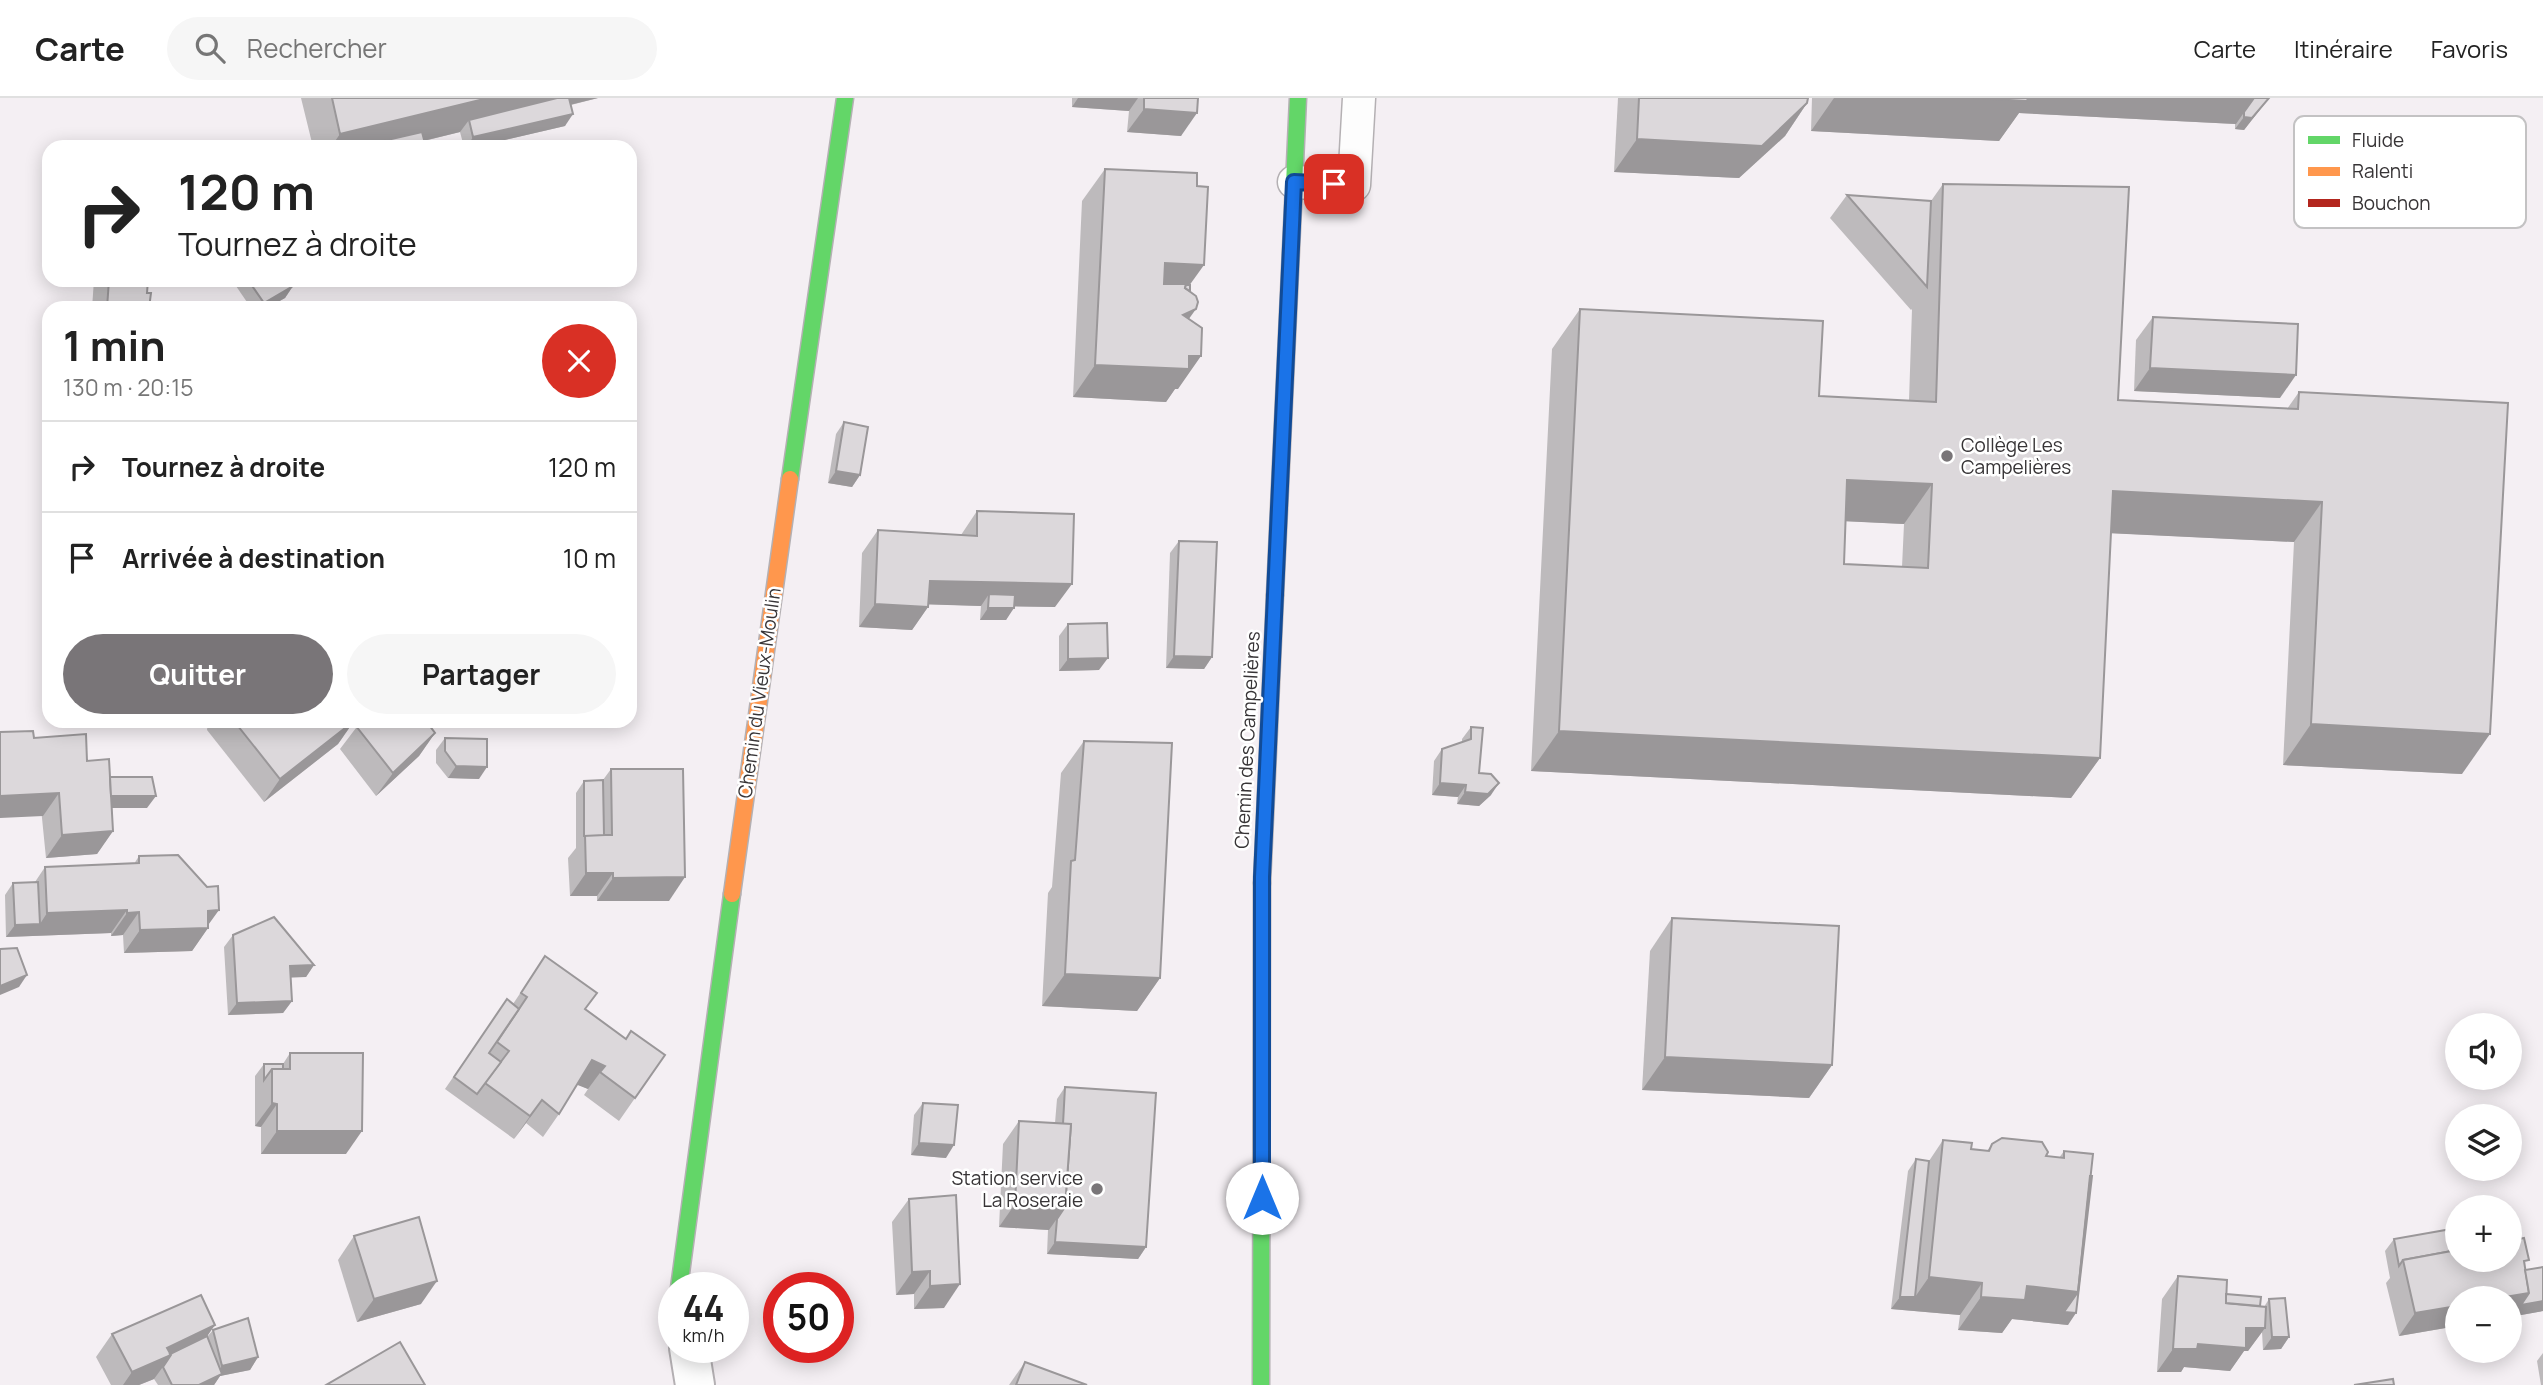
<!DOCTYPE html>
<html lang="fr">
<head>
<meta charset="utf-8">
<style>
	body { margin:0; font-family:Manrope,sans-serif; background:#f6f6f6; color:#222; height:100vh; display:flex; flex-direction:column; font-size:26px; white-space:nowrap }
	* { box-sizing:border-box; margin:0 }
	p { font-size:23px; color:#767676 }
	.icon { flex:none; width:38px; height:38px; fill:none; stroke:currentColor; stroke-width:2; stroke-linecap:round; stroke-linejoin:round }
	.map { position:relative; flex:1; overflow:hidden }
	.details { position:absolute; left:42px; top:203px; width:595px; height:427px; display:flex; flex-direction:column; background:#fff; border-radius:21px; box-shadow:0 4px 18px #0003 }
	.details>* { flex:none }
	.guide { position:absolute; left:42px; top:42px; width:595px; height:147px; border-radius:21px; box-shadow:0 4px 18px #0003; background:#fff; color:#222; overflow:hidden }
	.buttons { position:absolute; left:2445px; top:915px; display:grid; gap:14px }
	.buttons a { display:grid; place-items:center; width:77px; height:77px; border-radius:50%; background:#fff; box-shadow:0 4px 18px #0003; font-size:35px }
	.speed { position:absolute; left:658px; top:1174px; display:flex; gap:14px; font-size:35px; font-weight:700; text-align:center }
	.speed>* { display:grid; place-content:center; width:91px; height:91px; border-radius:50%; background:#fff; box-shadow:0 4px 18px #0003; line-height:1 }
	.speed small { font-size:18px; font-weight:400 }
	.speed .limit { border:10px solid #d22; background:#fff; color:#111 }
	.pin { position:absolute; display:grid; place-items:center; width:60px; height:60px; color:#fff; margin:-30px; border-radius:14px; box-shadow:0 4px 10px #0006 }
	.me { position:absolute; width:77px; margin:-38px; rotate:0deg; stroke-linejoin:round; filter:drop-shadow(0 0 5px #0008) }
	.turn { display:flex; align-items:center; gap:24px; height:147px; padding:0 21px; font-size:32px }
	.turn .icon { width:91px; height:91px; stroke-width:2.5 }
	.turn b { display:block; font-size:49px; line-height:60px }
	.round { display:grid; place-items:center; flex:none; width:74px; height:74px; border-radius:37px; background:#f6f6f6 }
	.headline { display:flex; align-items:center; justify-content:space-between; height:119px; padding:0 21px }
	h1 { font-size:42px; font-weight:700; line-height:52px }
	.action { display:flex; gap:14px; margin-top:auto; padding:14px 21px }
	.action a { flex:1; height:80px; border-radius:42px; background:#797578; color:#fff; font-size:28px; font-weight:700; line-height:80px; text-align:center }
	.action a+a { background:#f6f6f6; color:#222 }
	ul { padding:0; list-style:none }
	li { display:flex; align-items:center; gap:21px; height:91px; padding:0 21px; border-top:2px solid #e0e0e0 }
	li div { flex:1 }
	li b { display:block; font-size:26px }
	li em { font-style:normal }
	header { display:flex; align-items:center; gap:42px; box-sizing:border-box; height:98px; padding:0 35px; background:#fff; border-bottom:2px solid #e0e0e0 }
	header strong { font-size:33px }
	nav { display:flex; gap:38px; margin-inline-start:auto; font-size:24px }
	.search { width:490px; height:63px; background:#f6f6f6; display:flex; align-items:center; gap:18px; box-sizing:border-box; padding:0 24px; border-radius:38px; color:#767676; font-size:26px }
	.map>svg:first-child { display:block }
	.lines { fill:none; stroke-linecap:round; stroke-linejoin:round }
	.lane-casing { stroke:#b4b0b3; stroke-width:35 }
	.street-casing { stroke:#b4b0b3; stroke-width:42 }
	.fast-casing { stroke:#b4b0b3; stroke-width:19 }
	.slow-casing { stroke:#b4b0b3; stroke-width:19 }
	.jam-casing { stroke:#b4b0b3; stroke-width:19 }
	.lane { stroke:#fdfdfd; stroke-width:32 }
	.street { stroke:#fdfdfd; stroke-width:38 }
	.fast { stroke:#63d668; stroke-width:16 }
	.slow { stroke:#ff974d; stroke-width:16 }
	.jam { stroke:#b3261e; stroke-width:16 }
	.wall { fill:#bdbabc; fill-rule:evenodd }
	.shaded-wall { fill:#9a9799 }
	.building { fill:#dcd8db; stroke:#9a9799; stroke-width:2; fill-rule:evenodd }
	.route-casing { stroke:#114b97; stroke-width:18 }
	.route { stroke:#1a73e8; stroke-width:12 }
	.poi-dot { fill:#797578; stroke:#fff; stroke-width:2.5 }
	.labels { text-anchor:middle; stroke-width:5; stroke-linejoin:round; paint-order:stroke }
	.poi-label { font-size:19px; fill:#373436; stroke:#fff; text-anchor:start }
	.street-label { font-size:19px; fill:#373436; stroke:#fff }
	.key { fill:#fff; stroke:#c3c2c3; stroke-width:2 }
	.key-label { font-size:19px; fill:#373436 }
</style>
</head>
<body>
<header>
<strong>Carte</strong>
<div class="search"><svg class="icon" aria-label="search" viewBox="0 0 24 24"><circle cx="10" cy="10" r="6"/><path d="M15 15l6 6"/></svg>Rechercher</div>
<nav><a>Carte</a><a>Itinéraire</a><a>Favoris</a></nav>
</header>
<div class="map">
<svg width="2543" height="1287" viewBox="0 0 2543 1287">
	<rect width="100%" height="100%" fill="#f4eff3"/>
	<g class="lines">
		<g class="lane-casing">
			<polyline id="lane" points="1294,84 1354,87 1359,0"/>
		</g>
		<g class="street-casing">
			<polyline id="street" points="689,1250 695,1287"/>
		</g>
		<g class="fast-casing">
			<g id="fast">
				<polyline points="790,381 845,0"/>
				<polyline points="1275,497 1298,0"/>
				<polyline points="679,1190 732,796"/>
				<polyline points="1261,1287 1262,785"/>
			</g>
		</g>
		<g class="slow-casing">
			<polyline id="slow" points="732,796 790,381"/>
		</g>
		<g class="jam-casing">
			<polyline id="jam" points="1262,785 1275,497"/>
		</g>
		<use href="#lane" class="lane"/>
		<use href="#street" class="street"/>
		<use href="#fast" class="fast"/>
		<use href="#slow" class="slow"/>
		<use href="#jam" class="jam"/>
	</g>
	<g class="wall">
		<polygon points="301,0 598,0 571,7 565,28 475,49 464,49 460,34 424,43 426,49 313,49"/>
		<polygon points="1072,0 1198,0 1181,38 1127,34 1129,13 1072,9"/>
		<polygon points="1618,0 1808,0 1807,5 1785,38 1739,80 1614,74"/>
		<polygon points="1812,0 2269,0 2244,32 2235,31 2235,26 2019,15 1999,43 1811,33"/>
		<polygon points="1105,71 1189,187 1188,221 1178,291 1175,291 1166,304 1073,299 1082,103"/>
		<path d="M1943 86 2118 302 2287 311 2299 294 2462 676 2283 667 2294 444 2111 435 2100 660 2071 700 1531 673 1552 251 1580 211 1819 298 1909 303 1912 211 1911 212 1830 120 1847 97 1931 103ZM1845 423 1904 426 1902 469 1844 466Z"/>
		<polygon points="94,182 148,182 147,195 149,210 92,210"/>
		<polygon points="240,182 289,182 293,188 285,200 267,210 251,210 236,188"/>
		<polygon points="2153,219 2280,300 2134,293 2136,242"/>
		<polygon points="844,324 860,377 852,389 828,385 836,336"/>
		<polygon points="977,413 1055,509 1014,508 1006,522 980,522 981,508 928,506 928,509 912,532 859,529 862,455 878,432 961,437"/>
		<polygon points="1179,443 1212,559 1204,571 1166,570 1170,455"/>
		<polygon points="1068,526 1099,572 1059,573 1059,538"/>
		<polygon points="208,623 354,623 338,646 264,704 207,632"/>
		<polygon points="359,623 426,623 435,635 419,658 376,698 340,651 359,626"/>
		<polygon points="1471,629 1479,675 1491,697 1479,708 1457,706 1458,699 1432,697 1434,663 1442,651 1462,644 1462,641"/>
		<polygon points="34,640 87,663 147,710 112,710 113,733 97,756 46,760"/>
		<polygon points="445,640 479,681 448,680 436,665 436,652"/>
		<polygon points="1084,643 1160,880 1137,913 1042,908 1048,795 1052,789 1061,675"/>
		<polygon points="611,671 669,803 597,803 597,798 570,798 568,760 576,750 576,695 584,683 603,682"/>
		<polygon points="139,758 208,827 208,830 192,853 124,855 123,837 111,838 111,835 6,839 5,797 13,785 35,784 45,769 134,766"/>
		<polygon points="1672,820 1832,967 1809,1000 1642,992 1650,853"/>
		<polygon points="233,837 314,867 306,879 290,879 292,903 283,915 228,917 224,849"/>
		<polygon points="545,858 586,911 626,941 665,957 619,1023 584,997 588,991 577,986 559,1016 543,1039 526,1025 514,1041 445,991 507,901 513,906"/>
		<polygon points="290,955 346,1056 261,1056 261,1029 255,1028 255,978 264,966 283,966"/>
		<polygon points="1065,989 1146,1149 1138,1161 1047,1156 1048,1132 999,1129 1003,1046 1019,1023 1055,1025 1057,1001"/>
		<polygon points="923,1005 946,1060 911,1057 914,1017"/>
		<polygon points="1943,1042 1971,1051 1987,1053 1992,1046 2046,1058 2059,1060 2064,1053 2093,1056 2068,1227 2012,1221 2002,1235 1958,1232 1960,1217 1891,1211 1908,1073 1916,1061 1929,1063"/>
		<polygon points="909,1101 944,1210 914,1211 914,1196 896,1197 892,1124"/>
		<polygon points="354,1138 421,1206 357,1224 338,1162"/>
		<polygon points="2394,1141 2457,1162 2525,1169 2543,1213 2510,1219 2510,1200 2457,1200 2457,1228 2399,1238 2386,1185 2390,1180 2385,1153"/>
		<polygon points="2178,1178 2260,1208 2264,1209 2269,1201 2289,1239 2281,1251 2263,1252 2262,1234 2248,1253 2244,1253 2230,1273 2184,1269 2181,1274 2157,1274 2162,1201"/>
		<polygon points="213,1232 258,1259 250,1272 220,1278 214,1287 158,1287 154,1281 139,1287 111,1287 96,1259 112,1236 207,1238 207,1239"/>
		<polygon points="2543,1255 2543,1287 2541,1287 2537,1263"/>
		<polygon points="1025,1264 1087,1287 1009,1287"/>
	</g>
	<g class="shaded-wall">
		<polygon points="488,0 598,0 471,31 469,22 460,34 398,49 374,45 371,49 331,49 340,36"/>
		<polygon points="1078,0 1138,0 1129,13 1072,9"/>
		<polygon points="1834,0 2254,0 2236,26 2019,15 1999,43 1811,33"/>
		<polygon points="2269,0 2244,32 2235,31 2244,19"/>
		<polygon points="1807,5 1785,38 1739,80 1614,74 1637,41"/>
		<polygon points="1144,11 1197,15 1181,38 1127,34"/>
		<polygon points="573,16 565,28 475,49 467,49 473,39"/>
		<polygon points="1165,165 1204,167 1181,199 1150,198"/>
		<polygon points="293,188 285,200 267,210 260,210 264,205"/>
		<polygon points="1196,211 1173,243 1183,217"/>
		<polygon points="1189,258 1201,258 1178,291 1175,291 1166,304 1073,299 1095,267"/>
		<polygon points="2150,270 2296,277 2280,300 2134,293"/>
		<polygon points="836,373 860,377 852,389 828,385"/>
		<polygon points="1847,382 1932,386 1904,426 1819,422"/>
		<polygon points="2113,393 2322,404 2294,444 2085,434"/>
		<polygon points="930,483 1072,486 1055,509 988,508 989,496 981,508 914,506"/>
		<polygon points="875,506 928,509 912,532 859,529"/>
		<polygon points="988,510 1014,510 1006,522 980,522"/>
		<polygon points="1174,558 1212,559 1204,571 1166,570"/>
		<polygon points="1108,560 1099,572 1059,573 1068,561"/>
		<polygon points="354,623 338,646 264,704 280,681"/>
		<polygon points="2311,626 2490,636 2462,676 2283,667"/>
		<polygon points="1559,633 2100,660 2071,700 1531,673"/>
		<polygon points="435,635 419,658 376,698 393,675"/>
		<polygon points="456,668 487,669 479,681 448,680"/>
		<polygon points="1440,685 1466,687 1458,699 1432,697"/>
		<polygon points="1499,685 1491,697 1479,708 1457,706 1465,694"/>
		<polygon points="59,695 43,718 0,720 0,698"/>
		<polygon points="103,698 156,698 147,710 95,710"/>
		<polygon points="113,733 97,756 46,760 62,737"/>
		<polygon points="586,775 613,775 597,798 570,798"/>
		<polygon points="685,779 669,803 597,803 613,780"/>
		<polygon points="127,812 111,835 6,839 15,827 40,826 47,815"/>
		<polygon points="219,812 206,830 208,830 192,853 124,855 140,832 208,813"/>
		<polygon points="139,814 123,837 111,838 127,815"/>
		<polygon points="314,867 306,879 281,880 290,868"/>
		<polygon points="1065,876 1160,880 1137,913 1042,908"/>
		<polygon points="27,877 19,889 0,897 0,888"/>
		<polygon points="292,903 283,915 228,917 237,905"/>
		<polygon points="1665,959 1832,967 1809,1000 1642,992"/>
		<polygon points="592,962 605,968 588,991 575,986"/>
		<polygon points="2475,980 2502,980 2501,981 2472,985"/>
		<polygon points="542,1002 526,1025 514,1041 530,1018"/>
		<polygon points="272,1005 277,1006 261,1029 255,1028"/>
		<polygon points="277,1033 362,1033 346,1056 261,1056"/>
		<polygon points="919,1045 954,1047 946,1060 911,1057"/>
		<polygon points="1015,1106 1065,1109 1049,1132 999,1129"/>
		<polygon points="1055,1144 1146,1149 1138,1161 1047,1156"/>
		<polygon points="930,1173 914,1196 896,1197 912,1174"/>
		<polygon points="1929,1179 1982,1185 1960,1217 1891,1211 1900,1199 1915,1199"/>
		<polygon points="437,1183 421,1206 357,1224 374,1201"/>
		<polygon points="960,1186 944,1210 914,1211 930,1188"/>
		<polygon points="2027,1188 2078,1194 2076,1215 2068,1227 2012,1221 2002,1235 1958,1232 1981,1199"/>
		<polygon points="2529,1195 2543,1203 2543,1213 2510,1219 2510,1200 2499,1200"/>
		<polygon points="2457,1208 2457,1228 2399,1238 2415,1215"/>
		<polygon points="215,1227 199,1250 165,1266 154,1281 139,1287 123,1287 132,1274 167,1250"/>
		<polygon points="2209,1229 2265,1230 2248,1253 2244,1253 2230,1273 2184,1269 2181,1274 2157,1274 2173,1251"/>
		<polygon points="2272,1239 2289,1239 2281,1251 2263,1252"/>
		<polygon points="258,1259 250,1272 220,1278 214,1287 199,1287 213,1280 222,1268"/>
	</g>
	<g class="building">
		<polygon points="332,0 488,0 340,36"/>
		<polygon points="557,0 569,0 573,16 473,39 469,22"/>
		<polygon points="1144,0 1198,0 1197,15 1144,11"/>
		<polygon points="1639,0 1808,0 1807,5 1762,48 1637,41"/>
		<polygon points="1974,0 2028,0 2027,3"/>
		<polygon points="2254,0 2269,0 2252,20 2244,19 2244,14"/>
		<polygon points="422,34 426,49 375,49 374,45"/>
		<polygon points="1105,71 1197,75 1197,88 1208,89 1204,167 1165,165 1164,186 1186,186 1185,190 1196,198 1198,204 1196,211 1183,217 1202,230 1201,258 1189,258 1189,271 1095,267"/>
		<path d="M1943 86 2129 89 2118 302 2298 311 2299 294 2508 305 2490 636 2311 626 2322 404 2113 393 2100 660 1559 633 1580 211 1823 223 1819 298 1936 304ZM1847 382 1932 386 1928 470 1844 466Z"/>
		<polygon points="1847,97 1931,103 1927,189"/>
		<polygon points="109,182 148,182 147,195 151,195 149,210 107,210"/>
		<polygon points="248,182 289,182 293,188 264,205"/>
		<polygon points="1186,187 1190,187 1190,193 1185,190"/>
		<polygon points="2153,219 2298,226 2296,277 2150,270"/>
		<polygon points="844,324 868,329 860,377 836,373"/>
		<polygon points="977,413 1074,416 1072,486 930,483 928,509 875,506 878,432 977,438"/>
		<polygon points="1179,443 1217,444 1212,559 1174,558"/>
		<polygon points="989,496 1015,497 1014,510 988,510"/>
		<polygon points="1107,525 1108,560 1068,561 1068,526"/>
		<polygon points="234,623 354,623 280,681"/>
		<polygon points="363,623 426,623 435,635 393,675 356,628"/>
		<polygon points="1471,629 1483,630 1479,675 1491,676 1499,685 1488,696 1465,694 1466,687 1440,685 1442,651 1471,641"/>
		<polygon points="33,633 34,640 86,636 87,663 109,661 113,733 62,737 59,695 0,698 0,634"/>
		<polygon points="445,640 487,641 487,669 456,668 445,653"/>
		<polygon points="1084,643 1172,645 1160,880 1065,876 1071,763 1075,762"/>
		<polygon points="611,671 683,671 685,779 613,780 613,775 586,775 585,737 612,737"/>
		<polygon points="110,679 152,679 156,698 111,698"/>
		<polygon points="603,682 604,737 584,738 584,683"/>
		<polygon points="178,757 207,789 218,788 219,812 208,813 208,830 140,832 139,814 127,815 127,812 47,815 45,769 139,765 139,758"/>
		<polygon points="38,784 40,826 15,827 13,785"/>
		<polygon points="274,819 314,867 290,868 292,903 237,905 233,837"/>
		<polygon points="1672,820 1839,828 1832,967 1665,959"/>
		<polygon points="17,850 27,877 0,888 0,851"/>
		<polygon points="545,858 597,895 585,911 626,941 631,933 665,957 635,1000 600,974 605,968 592,962 559,1016 542,1002 530,1018 485,985 509,953 497,944 527,899 521,895"/>
		<polygon points="507,901 519,911 489,955 501,964 477,996 454,979"/>
		<polygon points="290,955 363,955 362,1033 277,1033 277,1006 272,1005 272,971 290,971"/>
		<polygon points="264,966 283,966 283,971 272,971 264,982"/>
		<polygon points="1065,989 1156,995 1146,1149 1055,1144 1057,1121 1065,1109 1071,1026 1063,1026"/>
		<polygon points="923,1005 958,1007 954,1047 919,1045"/>
		<polygon points="1019,1023 1071,1026 1065,1109 1015,1106"/>
		<polygon points="2002,1040 2042,1044 2048,1054 2046,1058 2064,1060 2064,1053 2093,1056 2078,1194 2027,1188 2025,1202 1981,1199 1982,1185 1929,1179 1943,1042 1972,1045 1971,1051 1989,1053 1992,1046"/>
		<polygon points="1916,1061 1929,1063 1915,1199 1900,1199"/>
		<polygon points="2090,1078 2092,1078 2076,1215 2064,1214 2078,1194"/>
		<polygon points="956,1097 960,1186 930,1188 930,1173 912,1174 909,1101"/>
		<polygon points="419,1119 437,1183 374,1201 354,1138"/>
		<polygon points="2457,1130 2457,1152 2403,1162 2399,1168 2394,1141"/>
		<polygon points="2524,1140 2529,1162 2524,1163 2529,1195 2499,1200 2457,1200 2457,1208 2415,1215 2403,1162 2457,1152 2457,1162 2510,1162 2510,1143"/>
		<polygon points="2543,1169 2543,1203 2521,1207 2529,1195 2525,1172"/>
		<polygon points="2178,1178 2227,1182 2226,1205 2266,1209 2265,1230 2246,1230 2246,1250 2198,1246 2197,1251 2173,1251"/>
		<polygon points="2226,1196 2261,1199 2260,1208 2226,1205"/>
		<polygon points="201,1197 215,1227 167,1250 171,1257 132,1274 112,1236"/>
		<polygon points="2285,1200 2289,1239 2272,1239 2269,1201"/>
		<polygon points="248,1220 258,1259 222,1268 213,1232"/>
		<polygon points="207,1238 222,1276 199,1287 172,1287 163,1269 171,1257 170,1256"/>
		<polygon points="400,1244 425,1287 326,1287"/>
		<polygon points="1025,1264 1087,1287 1016,1287"/>
		<polygon points="2393,1281 2394,1287 2354,1287"/>
	</g>
	<g class="lines">
		<g class="route-casing">
			<polyline id="route" points="1262,1100 1262,779 1294,84 1334,86"/>
		</g>
		<use href="#route" class="route"/>
	</g>
	<g class="poi-dot">
		<circle cx="1947" cy="358" r="7"/>
		<circle cx="1097" cy="1091" r="7"/>
	</g>
	<g class="labels">
		<g class="poi-label">
			<text x="1961" y="354">Collège Les<tspan x="1961" dy="22">Campelières</tspan></text>
			<text x="1083" y="1087" text-anchor="end">Station service<tspan x="1083" dy="22">La Roseraie</tspan></text>
		</g>
		<g class="street-label">
			<text transform="translate(759 595) rotate(-82)" y="7">Chemin du Vieux-Moulin</text>
			<text transform="translate(1247 642) rotate(-87)" y="7">Chemin des Campelières</text>
		</g>
	</g>
	<rect x="2294" y="18" width="232" height="112" rx="10" class="key"/>
	<rect x="2308" y="38" width="32" height="8" fill="#63d668"/>
	<rect x="2308" y="69" width="32" height="9" fill="#ff974d"/>
	<rect x="2308" y="101" width="32" height="8" fill="#b3261e"/>
	<g class="key-label">
		<text x="2352" y="49">Fluide</text>
		<text x="2352" y="80">Ralenti</text>
		<text x="2352" y="112">Bouchon</text>
	</g>
</svg>
<div class="buttons">
<a><svg class="icon" aria-label="sound" viewBox="0 0 24 24"><path d="M4 9h4l5-4v14l-5-4H4zM17 9q2 3 0 6"/></svg></a>
<a><svg class="icon" aria-label="layers" viewBox="0 0 24 24"><path d="M12 4l9 5-9 5-9-5zM3 14l9 5 9-5"/></svg></a>
<a>+</a>
<a>−</a>
</div>
<div class="speed"><div>44<small>km/h</small></div><div class="limit">50</div></div>
<div class="pin" style="left:1334px;top:86px;background:#d93025"><svg class="icon" aria-label="arrive" viewBox="0 0 24 24"><path d="M6 21V4h12l-3 4 3 4H6"/></svg></div>
<svg class="me" style="left:1262px;top:1100px" viewBox="-20 -20 40 40"><circle r="19" fill="#fff"/><path d="M0-13L10 11 0 6-10 11z" fill="#1a73e8"/></svg>
<div class="guide">
<div class="turn"><svg class="icon" aria-label="right" viewBox="0 0 24 24"><path d="M7 20v-9h11M14 6l5 5-5 5"/></svg><div><b>120 m</b>Tournez à droite</div></div>
</div>
<section class="details">
<div class="headline"><div><h1>1 min</h1><p>130 m · 20:15</p></div><a class="round" style="background:#d93025;color:#fff"><svg class="icon" aria-label="close" viewBox="0 0 24 24"><path d="M6 6l12 12M18 6L6 18"/></svg></a></div>
<ul>
<li><svg class="icon" aria-label="right" viewBox="0 0 24 24"><path d="M7 20v-9h11M14 6l5 5-5 5"/></svg><div><b>Tournez à droite</b></div><em>120 m</em></li>
<li><svg class="icon" aria-label="arrive" viewBox="0 0 24 24"><path d="M6 21V4h12l-3 4 3 4H6"/></svg><div><b>Arrivée à destination</b></div><em>10 m</em></li>
</ul>
<div class="action"><a>Quitter</a><a>Partager</a></div>
</section>
</div>
</body>
</html>
